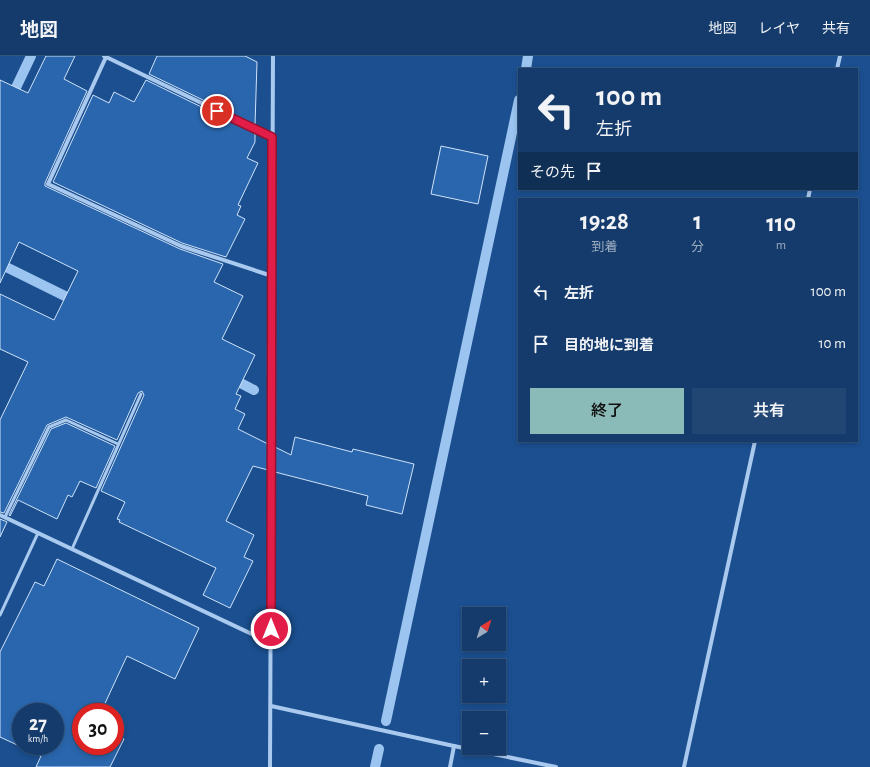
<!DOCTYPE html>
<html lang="ja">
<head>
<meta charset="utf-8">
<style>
	body { margin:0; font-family:"Alegreya Sans","Noto Sans JP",sans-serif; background:#214673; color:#f1f3f6; height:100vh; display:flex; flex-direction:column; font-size:15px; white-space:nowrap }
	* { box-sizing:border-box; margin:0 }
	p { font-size:13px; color:#9dadc1 }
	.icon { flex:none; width:22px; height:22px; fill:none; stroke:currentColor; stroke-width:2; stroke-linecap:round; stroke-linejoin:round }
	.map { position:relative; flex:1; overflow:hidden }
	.side { position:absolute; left:518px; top:142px; width:340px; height:244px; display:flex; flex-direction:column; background:#143b6b; border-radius:0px; box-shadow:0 2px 6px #0003,0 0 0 1px #33557e }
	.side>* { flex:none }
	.guide { position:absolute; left:518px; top:12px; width:340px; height:122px; border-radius:0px; box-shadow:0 2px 6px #0003,0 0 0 1px #33557e; background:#143b6b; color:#f1f3f6; overflow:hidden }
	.needle { width:26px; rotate:38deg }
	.buttons { position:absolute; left:462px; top:551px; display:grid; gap:8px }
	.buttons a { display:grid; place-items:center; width:44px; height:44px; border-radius:0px; background:#143b6b; box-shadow:0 2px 6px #0003,0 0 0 1px #33557e; font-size:20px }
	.speed { position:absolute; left:12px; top:647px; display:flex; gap:8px; font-size:20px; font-weight:700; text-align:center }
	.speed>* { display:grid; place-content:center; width:52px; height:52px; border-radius:50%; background:#143b6b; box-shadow:0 2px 6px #0003,0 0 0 1px #33557e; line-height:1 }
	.speed small { font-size:10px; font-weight:400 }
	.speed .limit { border:6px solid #d22; background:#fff; color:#111 }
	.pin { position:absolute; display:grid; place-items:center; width:34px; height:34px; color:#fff; margin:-17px; border:2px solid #fff; border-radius:50%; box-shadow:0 1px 4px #0007 }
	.me { position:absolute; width:44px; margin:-22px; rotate:0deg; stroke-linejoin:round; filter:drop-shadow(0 0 3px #0008) }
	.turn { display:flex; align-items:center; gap:14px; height:84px; padding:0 12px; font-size:18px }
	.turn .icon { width:52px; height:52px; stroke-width:2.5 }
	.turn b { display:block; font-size:28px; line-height:34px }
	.then { display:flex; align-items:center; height:38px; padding:0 12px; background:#0003; gap:8px; font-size:15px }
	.eta { display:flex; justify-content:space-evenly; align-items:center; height:68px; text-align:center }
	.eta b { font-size:24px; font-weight:600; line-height:28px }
	.action { display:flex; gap:8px; margin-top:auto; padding:8px 12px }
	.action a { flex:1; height:46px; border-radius:0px; background:#8bbbb9; color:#111; font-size:16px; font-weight:600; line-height:46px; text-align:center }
	.action a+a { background:#214673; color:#f1f3f6 }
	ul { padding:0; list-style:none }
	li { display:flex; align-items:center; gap:12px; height:52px; padding:0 12px }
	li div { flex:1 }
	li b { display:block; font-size:15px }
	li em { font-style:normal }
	header { display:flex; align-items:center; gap:24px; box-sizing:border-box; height:56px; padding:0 20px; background:#143b6b; border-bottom:1px solid #33557e }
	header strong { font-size:19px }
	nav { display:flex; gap:22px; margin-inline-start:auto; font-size:14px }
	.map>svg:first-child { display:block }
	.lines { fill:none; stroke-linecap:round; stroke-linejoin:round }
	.stream { stroke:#9cc4f0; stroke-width:10 }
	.building { fill:#2a66ad; stroke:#cfe3fa; fill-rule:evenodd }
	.service { stroke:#a9c9ee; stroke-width:3 }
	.minor { stroke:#a9c9ee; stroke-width:4 }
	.route-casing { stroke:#92132f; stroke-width:10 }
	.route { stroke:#e11d48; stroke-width:7 }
</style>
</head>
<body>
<header>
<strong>地図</strong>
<nav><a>地図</a><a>レイヤ</a><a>共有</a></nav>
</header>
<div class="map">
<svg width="870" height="711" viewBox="0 0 870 711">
	<rect width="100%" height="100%" fill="#1b4f8f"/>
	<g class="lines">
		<g class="stream">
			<polyline points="526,13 528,0"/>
			<polyline points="0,65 31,0"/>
			<polyline points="0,208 77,246"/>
			<polyline points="229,321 254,334"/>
			<polyline points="386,665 519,44"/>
			<polyline points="375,711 379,693"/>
		</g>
	</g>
	<g class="building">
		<polygon points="46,0 75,0 64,23 87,35 45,127 45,130 180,193 223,208 214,226 243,240 222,283 255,299 236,338 241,340 235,353 245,358 238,373 268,388 268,414 253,410 226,465 254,479 244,501 253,505 230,552 203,539 216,512 119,466 120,464 117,463 125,446 101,435 144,339 142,335 138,337 117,384 66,361 47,369 4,457 0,456 0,364 28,306 0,293 0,238 54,264 78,215 19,186 0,227 0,24 28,37"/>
		<polygon points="157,0 245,0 257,6 255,69 149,18"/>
		<polygon points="146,24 255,77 255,86 247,102 258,107 238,149 241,150 237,159 245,163 226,201 182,187 53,126 93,39 109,47 114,36 134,46"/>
		<polygon points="441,90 488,100 478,148 431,138"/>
		<polygon points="66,367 115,390 96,432 80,425 72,441 68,439 57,463 18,444 10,460 9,459 51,373"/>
		<polygon points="295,381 352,396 353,393 414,408 402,458 366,449 368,440 275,416 275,391 291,399"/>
		<polygon points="0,463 7,466 0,481"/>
		<path d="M57 503 199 572 175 623 127 600 101 656H81V690H115V679L124 683 110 711H36L41 700 0 681V596L35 526 44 530ZM21 656H55V690H21Z"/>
	</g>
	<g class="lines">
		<g class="service">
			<polyline points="5,461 49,371 66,364 118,388"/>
			<polyline points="72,493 141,338"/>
			<polyline points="0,559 38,477"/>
		</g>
		<g class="minor">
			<polyline points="104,0 272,81"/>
			<polyline points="106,1 48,128 181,190 272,220"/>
			<polyline points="837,13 840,0"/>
			<polyline points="808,143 810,133"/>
			<polyline points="0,459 271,587"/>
			<polyline points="271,650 454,690 556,711"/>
			<polyline points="270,711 273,0"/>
			<polyline points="450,711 454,690"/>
			<polyline points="684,711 755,385"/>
		</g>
	</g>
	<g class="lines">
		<g class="route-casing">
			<polyline id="route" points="217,55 272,81 271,573"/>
		</g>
		<use href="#route" class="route"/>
	</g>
</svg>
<div class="buttons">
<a><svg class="needle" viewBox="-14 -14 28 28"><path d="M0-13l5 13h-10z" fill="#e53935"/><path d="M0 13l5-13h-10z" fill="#9dadc1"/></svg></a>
<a>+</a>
<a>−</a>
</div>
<div class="speed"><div>27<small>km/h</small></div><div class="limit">30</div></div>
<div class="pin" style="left:217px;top:55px;background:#d93025"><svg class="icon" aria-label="arrive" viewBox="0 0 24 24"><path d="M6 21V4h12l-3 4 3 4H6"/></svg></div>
<svg class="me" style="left:271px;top:573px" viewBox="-20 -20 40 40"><circle r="17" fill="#e11d48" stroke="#fff" stroke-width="3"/><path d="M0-11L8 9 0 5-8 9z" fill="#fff"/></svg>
<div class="guide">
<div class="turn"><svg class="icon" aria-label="left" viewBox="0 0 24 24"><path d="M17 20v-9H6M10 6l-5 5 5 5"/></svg><div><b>100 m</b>左折</div></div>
<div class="then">その先<svg class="icon" aria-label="arrive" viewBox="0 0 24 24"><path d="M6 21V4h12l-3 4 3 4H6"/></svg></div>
</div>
<section class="side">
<div class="eta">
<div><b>19:28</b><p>到着</p></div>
<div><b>1</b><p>分</p></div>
<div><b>110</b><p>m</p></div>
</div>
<ul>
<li><svg class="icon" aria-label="left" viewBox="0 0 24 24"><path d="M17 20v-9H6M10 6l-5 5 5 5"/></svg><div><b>左折</b></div><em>100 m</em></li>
<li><svg class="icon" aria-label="arrive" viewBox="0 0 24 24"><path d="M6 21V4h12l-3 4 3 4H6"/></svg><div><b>目的地に到着</b></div><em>10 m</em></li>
</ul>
<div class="action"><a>終了</a><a>共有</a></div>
</section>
</div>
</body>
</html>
